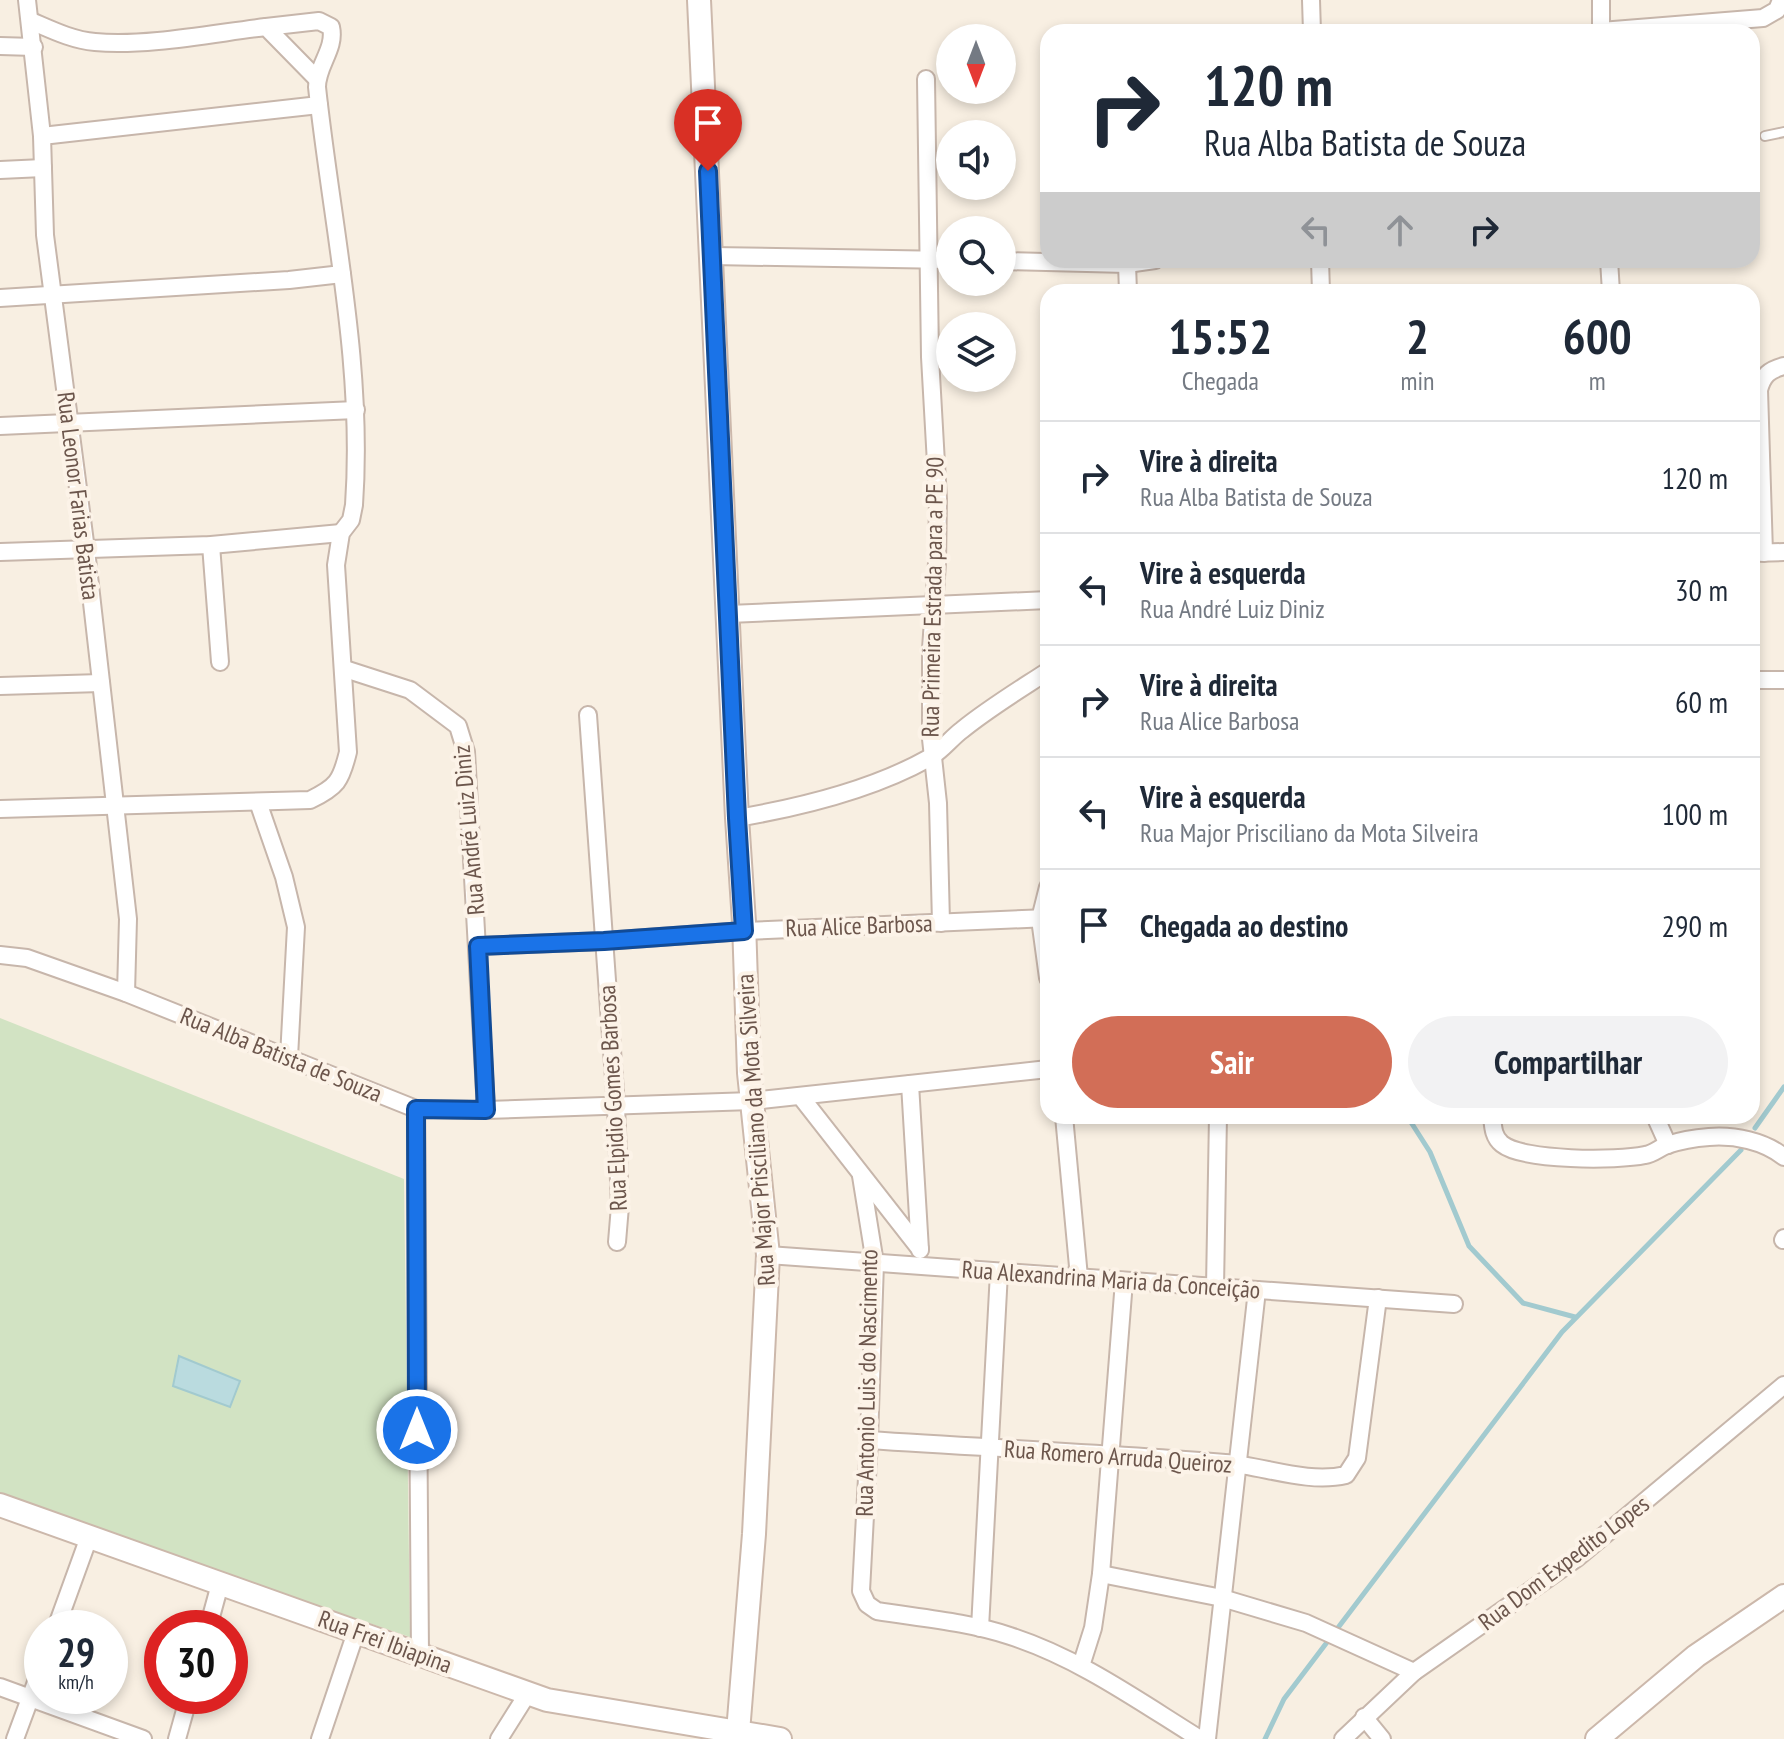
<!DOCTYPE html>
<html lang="pt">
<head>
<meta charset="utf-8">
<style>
	body { margin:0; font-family:"PT Sans Narrow",sans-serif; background:#f2f2f3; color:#1f2937; height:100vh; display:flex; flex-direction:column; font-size:30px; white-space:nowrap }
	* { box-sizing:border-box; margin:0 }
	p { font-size:26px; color:#747a83 }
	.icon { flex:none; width:44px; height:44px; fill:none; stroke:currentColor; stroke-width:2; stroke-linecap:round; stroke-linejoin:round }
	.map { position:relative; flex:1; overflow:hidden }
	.sheet { position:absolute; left:1040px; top:284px; width:720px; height:840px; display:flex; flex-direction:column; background:#fff; border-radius:24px; box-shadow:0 4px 12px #0003 }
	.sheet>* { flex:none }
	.banner { position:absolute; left:1040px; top:24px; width:720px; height:244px; border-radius:24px; box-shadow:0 4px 12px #0003; background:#fff; color:#1f2937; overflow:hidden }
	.needle { width:52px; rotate:180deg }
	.fabs { position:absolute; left:936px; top:24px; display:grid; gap:16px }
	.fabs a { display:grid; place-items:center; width:80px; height:80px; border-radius:50%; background:#fff; box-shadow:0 4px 12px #0003; font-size:40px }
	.speed { position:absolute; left:24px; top:1610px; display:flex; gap:16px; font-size:40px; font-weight:700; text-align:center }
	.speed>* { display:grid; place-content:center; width:104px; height:104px; border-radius:50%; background:#fff; box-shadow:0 4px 12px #0003; line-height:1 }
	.speed small { font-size:20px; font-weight:400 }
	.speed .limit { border:12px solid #d22; background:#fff; color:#111 }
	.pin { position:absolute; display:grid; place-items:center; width:68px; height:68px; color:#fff; margin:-82px -34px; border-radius:50% 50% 50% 0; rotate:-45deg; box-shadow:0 0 8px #0007 }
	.pin .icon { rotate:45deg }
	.me { position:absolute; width:88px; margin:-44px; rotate:0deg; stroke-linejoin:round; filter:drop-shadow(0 0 6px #0008) }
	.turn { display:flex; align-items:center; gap:28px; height:168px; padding:0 32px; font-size:36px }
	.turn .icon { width:104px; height:104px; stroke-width:2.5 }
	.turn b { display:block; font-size:56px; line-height:68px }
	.lanes { display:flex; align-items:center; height:76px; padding:0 32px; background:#0003; justify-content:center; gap:40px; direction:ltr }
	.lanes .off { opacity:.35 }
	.eta { display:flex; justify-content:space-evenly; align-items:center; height:136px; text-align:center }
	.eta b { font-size:48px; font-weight:700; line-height:56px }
	.action { display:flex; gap:16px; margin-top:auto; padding:16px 32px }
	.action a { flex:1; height:92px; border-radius:48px; background:#d26e57; color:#fff; font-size:32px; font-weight:700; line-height:92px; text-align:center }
	.action a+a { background:#f2f2f3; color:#1f2937 }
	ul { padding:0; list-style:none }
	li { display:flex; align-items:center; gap:24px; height:112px; padding:0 32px; border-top:2px solid #e0e1e3 }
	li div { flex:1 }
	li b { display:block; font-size:30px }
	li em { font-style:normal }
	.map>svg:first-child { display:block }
	.green { fill:#d2e3c3 }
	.water { fill:#badbdf; stroke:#a2cacf; stroke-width:2 }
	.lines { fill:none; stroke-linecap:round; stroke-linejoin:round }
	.stream { stroke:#a2cacf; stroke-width:5 }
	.lane-casing { stroke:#c7b6ab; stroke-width:12 }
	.street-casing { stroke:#c7b6ab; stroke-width:20 }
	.secondary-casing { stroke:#ccb8ab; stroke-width:26 }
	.lane { stroke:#fff; stroke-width:8 }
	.street { stroke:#fff; stroke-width:16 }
	.secondary { stroke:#fff; stroke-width:22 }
	.route-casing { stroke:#114b97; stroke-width:20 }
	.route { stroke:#1a73e8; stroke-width:14 }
	.labels { text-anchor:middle; stroke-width:8; stroke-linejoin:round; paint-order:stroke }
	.street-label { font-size:24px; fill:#6c564c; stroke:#fcf3e8 }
</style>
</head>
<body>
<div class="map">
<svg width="1784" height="1739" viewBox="0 0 1784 1739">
	<rect width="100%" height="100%" fill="#f8efe2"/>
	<polygon class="green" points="0,1018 404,1179 410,1637 0,1497"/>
	<polygon class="water" points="179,1356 240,1381 230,1407 173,1386"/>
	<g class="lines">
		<g class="stream">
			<polyline points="1407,1116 1430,1152 1469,1246 1523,1303 1575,1317"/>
			<polyline points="1755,1128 1784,1087"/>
			<polyline points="1265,1739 1284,1699 1562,1332 1741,1150"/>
		</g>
		<g class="lane-casing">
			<polyline id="lane" points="1765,136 1784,132"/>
		</g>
		<g class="street-casing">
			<g id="street">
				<polyline points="27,0 42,136 45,235 86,550 128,919 126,993"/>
				<polyline points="1311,0 1312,32"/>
				<polyline points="1601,0 1601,32"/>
				<path d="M31 21C52 30 72 40 95 42 145 47 215 33 266 27L317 79"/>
				<polyline points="1601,31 1763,18 1777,10 1781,0"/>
				<polyline points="0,46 34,47"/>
				<polyline points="926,79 930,357 938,499 937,563 931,649 931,739 938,803 941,923"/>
				<polyline points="42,136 319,105"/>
				<polyline points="0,170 43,168"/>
				<polyline points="712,256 950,260"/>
				<polyline points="1320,260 1321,292"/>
				<polyline points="1609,260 1611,292"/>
				<polyline points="1002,261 1127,264 1155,260"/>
				<polyline points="1127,264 1128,292"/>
				<polyline points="0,298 289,280 342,274"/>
				<polyline points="0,426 356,410"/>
				<polyline points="211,545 220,662"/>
				<polyline points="0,552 211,545 341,533"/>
				<polyline points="1752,553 1784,552"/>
				<path d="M1764 553 1759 390C1763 375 1769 370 1784 366"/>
				<polyline points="729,614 1048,600"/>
				<polyline points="345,669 410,690 458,726 466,752 486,1110"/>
				<polyline points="1752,680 1784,680"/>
				<polyline points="0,686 101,683"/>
				<polyline points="588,715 616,1106 620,1206 617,1242"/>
				<polyline points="258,802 284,877 296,927 289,1057"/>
				<path d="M0 809 310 800C337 787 341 781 348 752L336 565 341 533 351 520 354 505C364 364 332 226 317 87 317 65 336 49 331 27L319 21 266 27"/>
				<path d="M737 818C802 807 872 790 929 758 942 751 951 738 962 730 989 708 1019 690 1048 671"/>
				<polyline points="1048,887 1040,919 1048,978"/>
				<polyline points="478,946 604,941 744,931 1048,918"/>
				<polyline points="0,955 27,958 126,993 416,1109 486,1110 752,1101 1048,1069"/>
				<polyline points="910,1084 920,1250"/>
				<polyline points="801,1097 920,1249"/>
				<polyline points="416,1109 420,1655"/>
				<polyline points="1064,1116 1079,1277"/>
				<path d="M1492 1116C1493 1126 1493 1137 1502 1144 1523 1161 1617 1161 1645 1155 1653 1154 1659 1148 1667 1145 1679 1141 1696 1138 1709 1137 1735 1135 1764 1141 1784 1157"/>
				<polyline points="1655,1116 1668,1145"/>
				<path d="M861 1176 875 1263 869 1440 861 1591 867 1604 877 1611C921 1618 968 1622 1010 1636 1079 1658 1140 1702 1200 1739"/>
				<polyline points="1783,1240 1784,1238"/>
				<polyline points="768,1255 1454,1304"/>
				<polyline points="1215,1287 1218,1116"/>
				<path d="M869 1440C988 1448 1106 1453 1225 1463 1264 1466 1307 1484 1346 1475L1357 1458 1378 1298"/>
				<polyline points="1101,1574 1222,1598 1306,1623 1414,1672"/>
				<polyline points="56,1628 89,1537"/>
				<polyline points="208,1628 220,1584"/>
				<polyline points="980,1628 999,1272"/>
				<polyline points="1081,1666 1093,1628 1101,1574 1124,1281"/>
				<polyline points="0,1687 143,1739"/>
				<polyline points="1364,1717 1382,1739"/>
				<polyline points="15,1739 42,1666"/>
				<polyline points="177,1739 189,1696"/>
				<polyline points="320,1739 356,1632"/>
				<polyline points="499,1739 528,1693"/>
				<polyline points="1207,1739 1257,1290"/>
				<polyline points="1343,1739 1414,1672 1577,1558 1784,1385"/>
			</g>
		</g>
		<g class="secondary-casing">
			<g id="secondary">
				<polyline points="699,0 737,818 744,922 749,1073 768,1255 754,1534 738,1732"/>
				<polyline points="0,1505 547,1700 780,1739"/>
				<polyline points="1597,1739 1696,1656 1784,1596"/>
			</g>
		</g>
		<use href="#lane" class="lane"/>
		<use href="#street" class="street"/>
		<use href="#secondary" class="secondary"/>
	</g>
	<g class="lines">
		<g class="route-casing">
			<polyline id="route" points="417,1430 416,1109 486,1110 478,946 604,941 744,931 737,818 708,171"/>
		</g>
		<use href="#route" class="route"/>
	</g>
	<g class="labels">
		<g class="street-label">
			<text transform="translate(78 496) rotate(83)" y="8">Rua Leonor Farias Batista</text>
			<text transform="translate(933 597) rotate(-89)" y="8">Rua Primeira Estrada para a PE 90</text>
			<text transform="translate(469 830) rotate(-95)" y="8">Rua André Luiz Diniz</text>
			<text transform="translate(859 926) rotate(-2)" y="8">Rua Alice Barbosa</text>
			<text transform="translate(281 1055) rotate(22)" y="8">Rua Alba Batista de Souza</text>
			<text transform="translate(613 1098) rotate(-93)" y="8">Rua Elpidio Gomes Barbosa</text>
			<text transform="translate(756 1130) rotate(-94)" y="8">Rua Major Prisciliano da Mota Silveira</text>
			<text transform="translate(1111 1280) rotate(4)" y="8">Rua Alexandrina Maria da Conceição</text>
			<text transform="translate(867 1383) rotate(-89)" y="8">Rua Antonio Luis do Nascimento</text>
			<text transform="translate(1118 1457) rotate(4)" y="8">Rua Romero Arruda Queiroz</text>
			<text transform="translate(1564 1563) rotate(-37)" y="8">Rua Dom Expedito Lopes</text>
			<text transform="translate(385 1642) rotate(20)" y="8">Rua Frei Ibiapina</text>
		</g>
	</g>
</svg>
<div class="fabs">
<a><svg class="needle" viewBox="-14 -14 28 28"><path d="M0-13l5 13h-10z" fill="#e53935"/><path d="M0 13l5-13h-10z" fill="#747a83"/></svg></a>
<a><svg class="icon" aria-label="sound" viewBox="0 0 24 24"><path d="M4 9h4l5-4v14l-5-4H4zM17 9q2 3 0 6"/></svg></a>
<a><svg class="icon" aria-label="search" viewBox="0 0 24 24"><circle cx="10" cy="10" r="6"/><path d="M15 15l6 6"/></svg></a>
<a><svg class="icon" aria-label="layers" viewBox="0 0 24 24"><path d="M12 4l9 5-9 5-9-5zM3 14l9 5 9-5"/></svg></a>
</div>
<div class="speed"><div>29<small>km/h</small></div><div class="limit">30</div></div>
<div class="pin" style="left:708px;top:171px;background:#d93025"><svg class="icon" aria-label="arrive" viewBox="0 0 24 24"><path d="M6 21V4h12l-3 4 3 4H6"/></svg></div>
<svg class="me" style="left:417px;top:1430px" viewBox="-20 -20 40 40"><circle r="17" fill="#1a73e8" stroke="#fff" stroke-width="3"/><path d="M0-11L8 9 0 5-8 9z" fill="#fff"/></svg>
<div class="banner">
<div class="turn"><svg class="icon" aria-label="right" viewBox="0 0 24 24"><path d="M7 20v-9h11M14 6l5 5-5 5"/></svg><div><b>120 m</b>Rua Alba Batista de Souza</div></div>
<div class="lanes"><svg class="icon off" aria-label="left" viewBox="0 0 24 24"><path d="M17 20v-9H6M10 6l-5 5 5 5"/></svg><svg class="icon off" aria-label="ahead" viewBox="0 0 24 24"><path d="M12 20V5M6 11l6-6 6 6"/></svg><svg class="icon" aria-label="right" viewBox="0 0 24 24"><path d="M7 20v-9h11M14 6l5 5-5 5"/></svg></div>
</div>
<section class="sheet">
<div class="eta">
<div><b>15:52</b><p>Chegada</p></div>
<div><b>2</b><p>min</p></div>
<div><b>600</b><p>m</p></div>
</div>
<ul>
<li><svg class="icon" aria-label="right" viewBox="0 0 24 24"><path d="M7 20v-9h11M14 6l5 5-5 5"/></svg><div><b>Vire à direita</b><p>Rua Alba Batista de Souza</p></div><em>120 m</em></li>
<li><svg class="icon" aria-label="left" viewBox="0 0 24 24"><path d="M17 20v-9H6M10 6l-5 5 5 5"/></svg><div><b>Vire à esquerda</b><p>Rua André Luiz Diniz</p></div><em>30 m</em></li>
<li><svg class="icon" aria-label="right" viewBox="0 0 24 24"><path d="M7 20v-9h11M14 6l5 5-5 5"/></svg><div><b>Vire à direita</b><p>Rua Alice Barbosa</p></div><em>60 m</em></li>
<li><svg class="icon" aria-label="left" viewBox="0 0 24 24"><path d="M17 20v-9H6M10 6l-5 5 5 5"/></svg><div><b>Vire à esquerda</b><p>Rua Major Prisciliano da Mota Silveira</p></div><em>100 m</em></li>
<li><svg class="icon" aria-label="arrive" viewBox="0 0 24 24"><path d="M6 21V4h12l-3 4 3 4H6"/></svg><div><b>Chegada ao destino</b></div><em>290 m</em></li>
</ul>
<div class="action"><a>Sair</a><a>Compartilhar</a></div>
</section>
</div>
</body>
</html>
